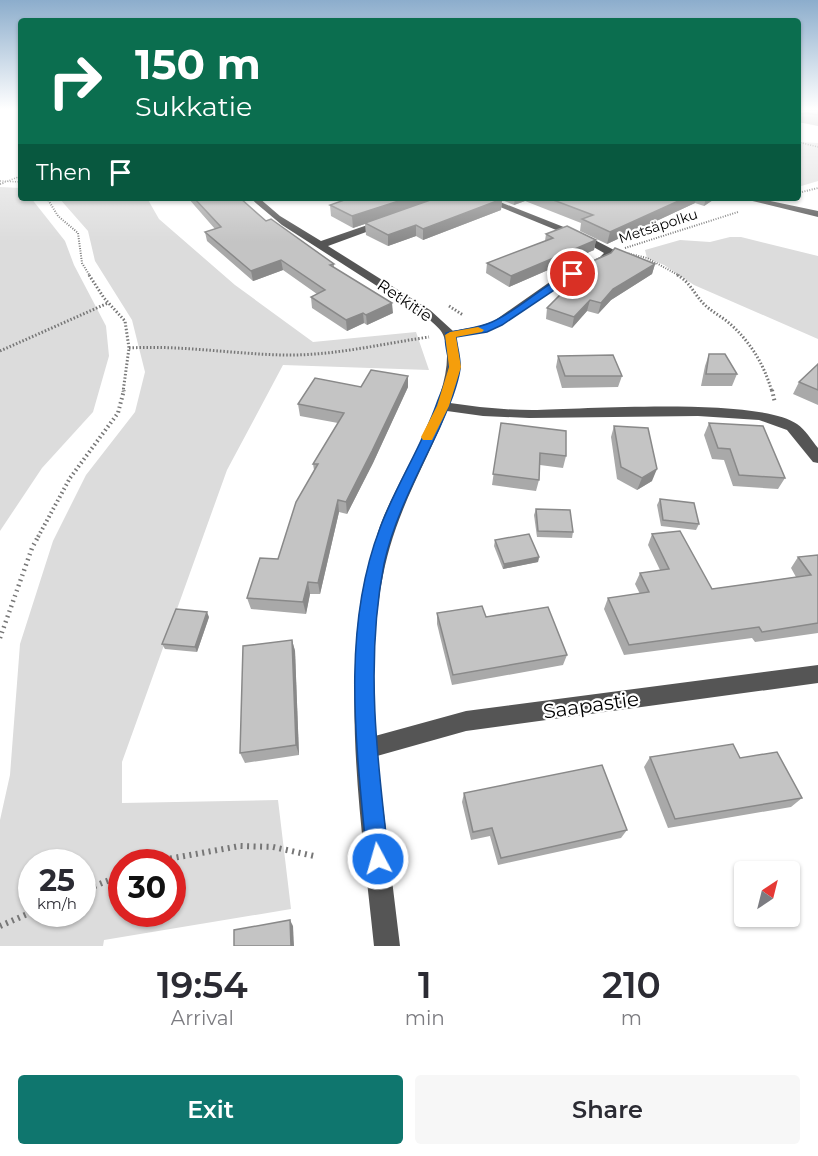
<!DOCTYPE html>
<html lang="en">
<head>
<meta charset="utf-8">
<style>
	body { margin:0; font-family:Montserrat,sans-serif; background:#f7f7f7; color:#2b2b33; height:100vh; display:flex; flex-direction:column; font-size:22px; white-space:nowrap }
	* { box-sizing:border-box; margin:0 }
	p { font-size:20px; color:#7c7c81 }
	.icon { flex:none; width:33px; height:33px; fill:none; stroke:currentColor; stroke-width:2; stroke-linecap:round; stroke-linejoin:round }
	.map { position:relative; height:946px; overflow:hidden }
	.drawer { display:flex; flex-direction:column; background:#fff; flex:1 }
	.drawer>* { flex:none }
	.banner { position:absolute; left:18px; top:18px; width:783px; height:183px; border-radius:6px; box-shadow:0 2px 4px #0004; background:#0b6e4f; color:#fff; overflow:hidden }
	.needle { width:39px; rotate:35deg }
	.fabs { position:absolute; left:734px; top:861px; display:grid; gap:12px }
	.fabs a { display:grid; place-items:center; width:66px; height:66px; border-radius:6px; background:#fff; box-shadow:0 2px 4px #0004; font-size:30px }
	.speed { position:absolute; left:18px; top:849px; display:flex; gap:12px; font-size:30px; font-weight:700; text-align:center }
	.speed>* { display:grid; place-content:center; width:78px; height:78px; border-radius:50%; background:#fff; box-shadow:0 2px 4px #0004; line-height:1 }
	.speed small { font-size:15px; font-weight:400 }
	.speed .limit { border:9px solid #d22; background:#fff; color:#111 }
	.pin { position:absolute; display:grid; place-items:center; width:51px; height:51px; color:#fff; margin:-26px; border:3px solid #fff; border-radius:50%; box-shadow:0 2px 6px #0007 }
	.me { position:absolute; width:66px; margin:-33px; rotate:354deg; stroke-linejoin:round; filter:drop-shadow(0 0 4px #0008) }
	.turn { display:flex; align-items:center; gap:21px; height:126px; padding:0 18px; font-size:27px }
	.turn .icon { width:78px; height:78px; stroke-width:2.5 }
	.turn b { display:block; font-size:42px; line-height:51px }
	.then { display:flex; align-items:center; height:57px; padding:0 18px; background:#0003; gap:12px; font-size:22px }
	.eta { display:flex; justify-content:space-evenly; align-items:center; height:102px; text-align:center }
	.eta b { font-size:36px; font-weight:600; line-height:42px }
	.button { display:flex; gap:12px; margin-top:auto; padding:12px 18px }
	.button a { flex:1; height:69px; border-radius:6px; background:#0f766e; color:#fff; font-size:24px; font-weight:600; line-height:69px; text-align:center }
	.button a+a { background:#f7f7f7; color:#2b2b33 }
	.map>svg:first-child { display:block }
	.green { fill:#dcdcdc; fill-rule:evenodd }
	.lines { fill:none; stroke-linecap:round; stroke-linejoin:round }
	.path-far5 { stroke:#777; stroke-width:1.5; stroke-dasharray:1 1.5; stroke-linecap:butt }
	.path-far4 { stroke:#777; stroke-width:2; stroke-dasharray:1 1.5; stroke-linecap:butt }
	.path-far3 { stroke:#777; stroke-width:3; stroke-dasharray:1.5 2; stroke-linecap:butt }
	.path-far2 { stroke:#777; stroke-width:4; stroke-dasharray:1.5 3; stroke-linecap:butt }
	.path-far1 { stroke:#777; stroke-width:4.5; stroke-dasharray:1.5 4; stroke-linecap:butt }
	.path { stroke:#777; stroke-width:6; stroke-dasharray:2 4.5; stroke-linecap:butt }
	.minor { fill:#555; fill-rule:evenodd }
	.wall { fill:#a9a9a9 }
	.shaded-wall { fill:#898989 }
	.building { fill:#c4c4c4; stroke:#898989; stroke-width:1.5 }
	.route { fill:#1a73e8; stroke:#114b97; stroke-width:1.5 }
	.slow { fill:#f59e0b }
	.labels { text-anchor:middle; stroke-width:4.5; stroke-linejoin:round; paint-order:stroke }
	.far-street-label { font-size:14px; fill:#000; stroke:#fff }
	.street-label { font-size:16px; fill:#000; stroke:#fff }
	.near-street-label { font-size:20px; fill:#000; stroke:#fff }
</style>
</head>
<body>
<div class="map">
<svg width="818" height="946" viewBox="0 0 818 946">
	<rect width="100%" height="100%" fill="#fff"/>
	<g class="green">
		<polygon points="798,142 818,143 818,181 798,187"/>
		<polygon points="0,187 21,188 21,198 31,198 65,241 74,265 106,326 109,356 93,412 42,468 0,531"/>
		<path d="M59 198H147L159 219 235 285 313 342 416 332 429 370 283 365 227 470 122 762V803L278 800 291 909 104 940 103 946H0V820L10 775 20 644 53 541 86 475 135 412 145 372 132 320 95 261 88 231ZM32 862H82V914H32ZM122 862H172V914H122Z"/>
		<polygon points="730,237 741,237 818,256 818,339 694,285 664,265 647,258 645,250 680,240 710,242"/>
	</g>
	<g class="lines">
		<g class="path-far5">
			<polyline points="798,142 818,147"/>
			<polyline points="0,181 21,182"/>
			<polyline points="0,184 21,176"/>
		</g>
		<g class="path-far4">
			<polyline points="0,184 4,183"/>
			<polyline points="802,192 818,188"/>
			<polyline points="47,198 58,216 78,233 82,263 90,276"/>
			<polyline points="625,248 738,212"/>
			<polyline points="626,253 647,258 680,276"/>
		</g>
		<g class="path-far3">
			<polyline points="89,275 104,298 125,321 129,348 123,392"/>
			<path d="M677 275C689 281 693 292 702 302 709 310 719 315 728 322 750 341 764 364 772 392"/>
			<polyline points="449,306 463,315"/>
			<path d="M129 348C181 345 232 354 284 355 332 356 381 344 429 337"/>
			<polyline points="0,351 108,303"/>
		</g>
		<g class="path-far2">
			<polyline points="772,390 775,403"/>
			<polyline points="38,537 70,478 118,413 124,390"/>
		</g>
		<polyline class="path-far1" points="0,638 32,548 39,535"/>
		<g class="path">
			<polyline points="151,862 240,846 273,847 314,856"/>
			<polyline points="82,891 122,875"/>
			<polyline points="0,926 32,912"/>
		</g>
		<g class="minor">
			<path d="M250 198H259L280 216 321 241 382 220H388V224L328 246 430 310 453 331 480 326 494 321 554 279 600 257 604 253 583 241 478 198H490L589 237 614 250 615 252 608 261 562 283 502 325 487 331 456 337C462 360 456 380 450 403 477 407 504 410 532 410 586 409 758 397 797 424 805 429 812 441 818 448V463L813 462 787 430 759 420 698 416 529 418 483 416 447 411C431 451 410 488 396 528 372 595 373 666 375 736L466 711 818 665V683L466 731 377 756 400 946H374C360 808 336 667 378 532 394 480 462 389 444 337 442 330 435 325 430 320L282 225Z"/>
			<polygon points="740,198 756,198 818,211 818,217"/>
		</g>
	</g>
	<g class="wall">
		<polygon points="798,110 818,110 818,126 803,123 798,123"/>
		<polygon points="188,198 240,198 266,221 334,264 334,268 393,313 367,325 364,323 347,331 312,308 311,297 317,294 283,270 253,281 207,241 205,232 215,229"/>
		<polygon points="340,198 716,198 704,206 695,203 607,244 580,231 581,223 525,201 514,205 502,200 501,210 423,240 416,236 388,246 366,235 365,224 353,228 331,216 330,205 344,200"/>
		<polygon points="546,234 596,240 594,250 509,287 486,273 487,263 545,241"/>
		<polygon points="655,264 652,274 611,300 598,314 587,311 572,328 546,319 547,308"/>
		<polygon points="709,354 737,374 732,386 701,386 705,366"/>
		<polygon points="558,356 622,376 618,387 562,388 556,367"/>
		<polygon points="818,363 818,405 793,394 799,382 817,365"/>
		<polygon points="408,376 408,387 373,463 347,514 339,512 320,594 310,594 306,614 251,609 247,598 278,559 314,470 313,464 338,423 300,416 298,404 361,387"/>
		<polygon points="501,423 566,456 563,468 540,465 539,480 536,491 492,485"/>
		<polygon points="709,423 785,478 778,489 733,486 724,460 712,459 704,435"/>
		<polygon points="614,426 652,481 637,490 617,479 611,437"/>
		<polygon points="660,499 699,524 696,530 661,526 657,505"/>
		<polygon points="536,509 573,532 572,538 537,537 534,515"/>
		<polygon points="652,534 712,589 796,577 791,568 798,557 818,555 818,633 755,642 752,638 624,655 604,609 608,598 640,594 635,584 640,573 660,570 648,545"/>
		<polygon points="495,540 539,557 538,562 503,569 494,546"/>
		<polygon points="437,613 567,655 563,665 452,685 437,624"/>
		<polygon points="209,617 197,652 165,649 162,644"/>
		<polygon points="292,640 295,651 299,755 245,763 240,753"/>
		<polygon points="650,757 802,798 791,807 668,828 644,767"/>
		<polygon points="464,793 627,830 621,838 498,865 490,836 471,840 462,802"/>
	</g>
	<g class="shaded-wall">
		<polygon points="408,198 440,198 353,228 352,216"/>
		<polygon points="515,198 526,198 525,201 514,205"/>
		<polygon points="685,198 696,198 695,203 607,244 610,232"/>
		<polygon points="706,198 716,198 704,206"/>
		<polygon points="502,199 501,210 423,240 423,229"/>
		<polygon points="416,225 416,236 388,246 388,235"/>
		<polygon points="596,240 594,250 509,287 511,276"/>
		<polygon points="281,260 283,270 253,281 251,271"/>
		<polygon points="655,264 652,274 611,300 598,314 601,303 613,289"/>
		<polygon points="590,300 587,311 572,328 574,317"/>
		<polygon points="392,303 393,313 367,325 366,315"/>
		<polygon points="363,313 364,323 347,331 346,320"/>
		<polygon points="408,376 408,387 373,463 347,514 346,502"/>
		<polygon points="657,469 652,481 637,490 642,478"/>
		<polygon points="338,500 339,512 320,594 318,583"/>
		<polygon points="539,557 538,562 503,569 504,564"/>
		<polygon points="308,582 310,594 306,614 303,602"/>
		<polygon points="207,612 209,617 197,652 195,647"/>
		<polygon points="292,640 295,651 299,755 296,745"/>
		<polygon points="290,920 293,926 294,946 291,946"/>
	</g>
	<g class="building">
		<polygon points="798,110 818,110 818,115 807,113 798,114"/>
		<polygon points="194,198 240,198 266,221 271,219 334,264 330,265 392,303 366,315 363,313 346,320 311,297 325,290 281,260 251,271 205,232 221,227"/>
		<polygon points="350,198 408,198 352,216 330,205"/>
		<polygon points="436,198 501,198 502,199 423,229 416,225 388,235 365,223"/>
		<polygon points="548,198 685,198 610,232 582,219 593,215"/>
		<polygon points="567,226 596,240 511,276 487,263 553,238 546,234"/>
		<polygon points="615,248 655,264 613,289 601,303 590,300 574,317 547,308 595,260 611,253"/>
		<polygon points="709,354 725,354 737,374 706,374"/>
		<polygon points="613,355 622,376 565,376 558,356"/>
		<polygon points="818,364 818,390 799,382"/>
		<polygon points="371,370 408,376 372,451 346,502 338,500 318,583 308,582 303,602 247,598 260,558 278,559 296,502 318,464 313,464 344,413 298,404 315,378 361,387"/>
		<polygon points="501,423 566,431 566,456 540,453 539,480 493,474"/>
		<polygon points="709,423 763,426 785,478 739,475 730,449 718,448"/>
		<polygon points="614,426 648,428 657,469 642,478 621,467"/>
		<polygon points="660,499 694,503 699,524 663,520"/>
		<polygon points="536,509 570,510 573,532 538,531"/>
		<polygon points="680,531 712,589 811,575 798,557 818,555 818,623 762,632 759,627 629,645 608,598 649,592 640,573 669,569 652,534"/>
		<polygon points="529,534 539,557 504,564 495,540"/>
		<polygon points="482,606 486,617 548,607 567,655 453,675 437,613"/>
		<polygon points="176,609 207,612 195,647 162,644"/>
		<polygon points="292,640 296,745 240,753 243,646"/>
		<polygon points="733,744 740,758 777,752 802,798 675,819 650,757"/>
		<polygon points="602,765 627,830 501,858 492,828 473,832 464,793"/>
		<polygon points="290,920 291,946 234,946 234,930"/>
	</g>
	<linearGradient id="sky" x2="0" y2="1"><stop stop-color="#8cadcc"/><stop offset="0.45" stop-color="#fff"/><stop offset="1" stop-color="#fff" stop-opacity="0"/></linearGradient>
	<rect width="818" height="242" fill="url(#sky)"/>
	<path class="route" d="M570 272 578 274 502 325 487 332 456 337C457 347 461 359 460 369 457 389 447 410 439 429 419 472 394 517 384 564 365 662 377 760 389 859L385 866 378 869 370 866 367 859C357 750 340 632 380 528 396 485 422 446 437 403 441 392 447 380 449 368 450 357 443 344 446 333 462 329 477 329 492 322 520 309 542 286 570 272Z"/>
	<polygon class="slow" points="478,327 484,330 482,332 456,337 461,367 449,406 432,440 423,440 421,437 437,406 449,367 445,335 450,332"/>
	<g class="labels">
		<g class="far-street-label">
			<text transform="translate(658 226) rotate(-18)" y="5">Metsäpolku</text>
		</g>
		<g class="street-label">
			<text transform="translate(405 300) rotate(34)" y="6">Retkitie</text>
		</g>
		<g class="near-street-label">
			<text transform="translate(591 705) rotate(-8)" y="7">Saapastie</text>
		</g>
	</g>
</svg>
<div class="fabs">
<a><svg class="needle" viewBox="-14 -14 28 28"><path d="M0-13l5 13h-10z" fill="#e53935"/><path d="M0 13l5-13h-10z" fill="#7c7c81"/></svg></a>
</div>
<div class="speed"><div>25<small>km/h</small></div><div class="limit">30</div></div>
<div class="pin" style="left:573px;top:274px;background:#d93025"><svg class="icon" aria-label="arrive" viewBox="0 0 24 24"><path d="M6 21V4h12l-3 4 3 4H6"/></svg></div>
<svg class="me" style="left:378px;top:859px" viewBox="-20 -20 40 40"><circle r="17" fill="#1a73e8" stroke="#fff" stroke-width="3"/><path d="M0-11L8 9 0 5-8 9z" fill="#fff"/></svg>
<div class="banner">
<div class="turn"><svg class="icon" aria-label="right" viewBox="0 0 24 24"><path d="M7 20v-9h11M14 6l5 5-5 5"/></svg><div><b>150 m</b>Sukkatie</div></div>
<div class="then">Then<svg class="icon" aria-label="arrive" viewBox="0 0 24 24"><path d="M6 21V4h12l-3 4 3 4H6"/></svg></div>
</div>
</div>
<section class="drawer">
<div class="eta">
<div><b>19:54</b><p>Arrival</p></div>
<div><b>1</b><p>min</p></div>
<div><b>210</b><p>m</p></div>
</div>
<div class="button"><a>Exit</a><a>Share</a></div>
</section>
</body>
</html>
